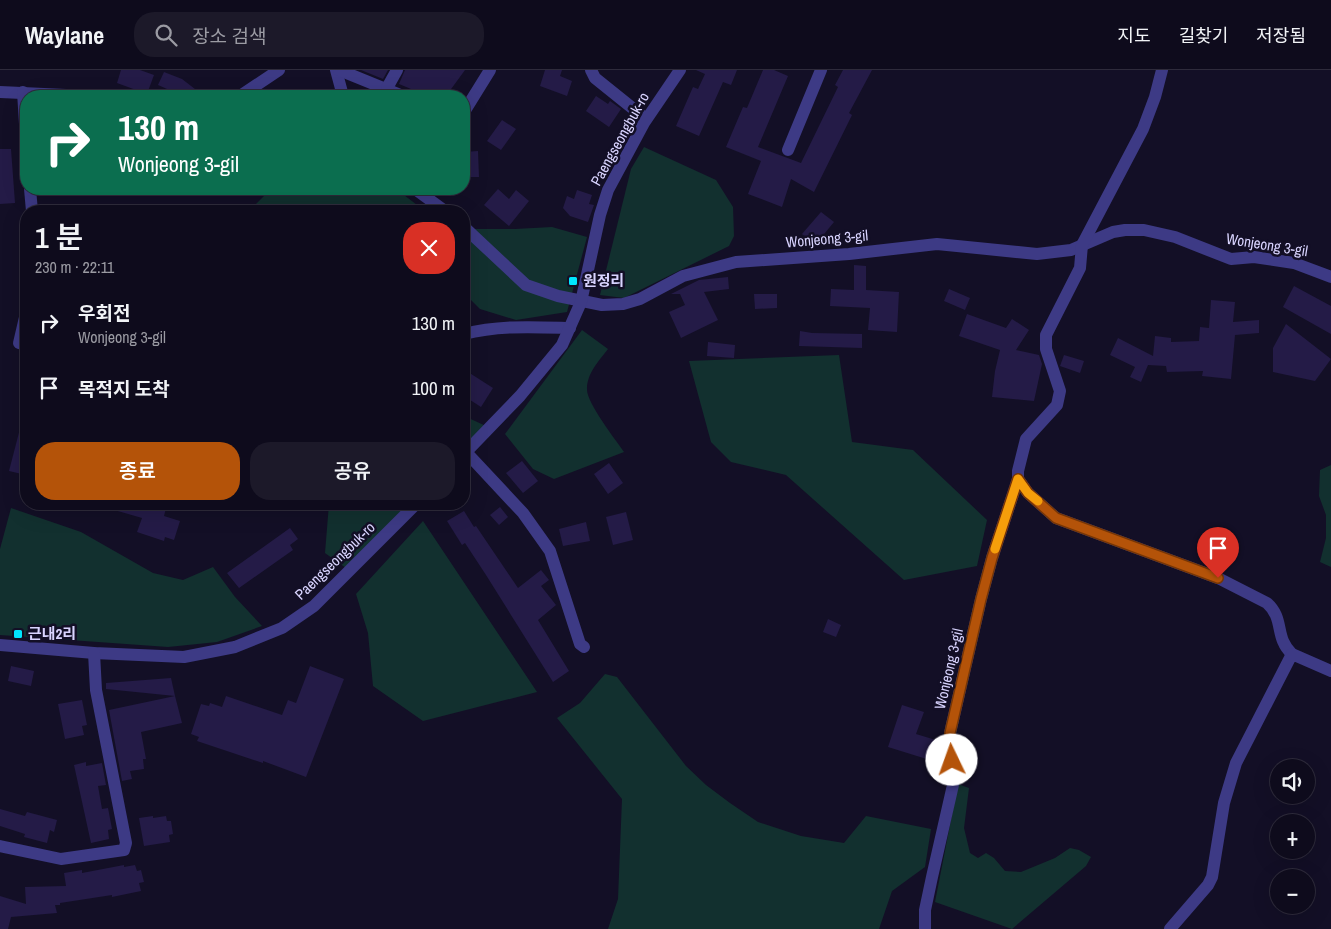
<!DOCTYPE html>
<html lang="ko">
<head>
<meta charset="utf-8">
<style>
	body { margin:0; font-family:"Archivo Narrow","Noto Sans KR",sans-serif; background:#1c1929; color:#f1f3f6; height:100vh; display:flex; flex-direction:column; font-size:19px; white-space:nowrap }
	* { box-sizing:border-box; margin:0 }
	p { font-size:16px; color:#9b9ba3 }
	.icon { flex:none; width:28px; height:28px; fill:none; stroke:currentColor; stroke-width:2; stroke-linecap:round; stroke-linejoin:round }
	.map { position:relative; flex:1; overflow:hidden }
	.sheet { position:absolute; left:20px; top:135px; width:450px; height:305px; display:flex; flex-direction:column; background:#0e0b1c; border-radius:20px; box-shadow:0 5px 20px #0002,0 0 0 1px #2e2b3b }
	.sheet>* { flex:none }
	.hud { position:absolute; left:20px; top:20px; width:450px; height:105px; border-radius:20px; box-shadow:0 5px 20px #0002,0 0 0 1px #2e2b3b; background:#0b6e4f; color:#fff; overflow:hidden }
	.tools { position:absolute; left:1270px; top:689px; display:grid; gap:10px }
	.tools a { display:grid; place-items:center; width:45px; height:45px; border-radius:50%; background:#0e0b1c; box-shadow:0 5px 20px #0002,0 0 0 1px #2e2b3b; font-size:25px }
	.pin { position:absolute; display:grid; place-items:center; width:42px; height:42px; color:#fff; margin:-51px -21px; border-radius:50% 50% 50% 0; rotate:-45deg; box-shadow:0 0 5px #0007 }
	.pin .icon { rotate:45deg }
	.me { position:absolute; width:55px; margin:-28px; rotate:357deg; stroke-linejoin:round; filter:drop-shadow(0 0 4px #0008) }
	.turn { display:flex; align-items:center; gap:18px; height:105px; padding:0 15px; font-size:22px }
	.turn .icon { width:65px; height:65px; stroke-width:2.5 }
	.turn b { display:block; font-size:35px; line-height:42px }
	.round { display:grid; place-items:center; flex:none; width:52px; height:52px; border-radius:20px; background:#1c1929 }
	.headline { display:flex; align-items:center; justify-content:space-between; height:85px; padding:0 15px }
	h1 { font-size:30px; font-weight:600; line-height:38px }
	.cta { display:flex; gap:10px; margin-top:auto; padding:10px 15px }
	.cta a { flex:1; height:58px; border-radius:20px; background:#b45309; color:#fff; font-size:20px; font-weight:600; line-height:58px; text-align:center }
	.cta a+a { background:#1c1929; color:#f1f3f6 }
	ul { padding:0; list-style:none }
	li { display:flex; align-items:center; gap:15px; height:65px; padding:0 15px }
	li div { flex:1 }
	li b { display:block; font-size:19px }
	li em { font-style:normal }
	header { display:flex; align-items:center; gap:30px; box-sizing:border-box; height:70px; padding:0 25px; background:#0e0b1c; border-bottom:1px solid #2e2b3b }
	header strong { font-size:24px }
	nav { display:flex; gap:28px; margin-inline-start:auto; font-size:18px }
	.search { width:350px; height:45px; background:#1c1929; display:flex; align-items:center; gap:12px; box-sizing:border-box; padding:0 18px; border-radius:20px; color:#9b9ba3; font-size:19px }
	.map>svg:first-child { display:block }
	.green { fill:#12302f }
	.building { fill:#241b47 }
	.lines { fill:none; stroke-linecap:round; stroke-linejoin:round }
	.minor { stroke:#3d3a85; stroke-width:12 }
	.route-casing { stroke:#753606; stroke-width:12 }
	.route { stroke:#b45309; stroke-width:9 }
	.slow { stroke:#f59e0b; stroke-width:9 }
	.poi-dot { fill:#00e5ff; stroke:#130f26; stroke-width:2 }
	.labels { text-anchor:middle; stroke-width:5; stroke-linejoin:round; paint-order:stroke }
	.street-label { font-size:15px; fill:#d9d4ff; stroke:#130f26 }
	.poi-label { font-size:15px; font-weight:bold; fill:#d9d4ff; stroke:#130f26; text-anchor:start }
</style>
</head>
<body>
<header>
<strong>Waylane</strong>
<div class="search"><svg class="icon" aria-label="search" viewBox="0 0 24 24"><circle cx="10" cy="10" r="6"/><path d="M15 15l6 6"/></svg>장소 검색</div>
<nav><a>지도</a><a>길찾기</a><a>저장됨</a></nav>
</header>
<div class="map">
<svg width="1331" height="859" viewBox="0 0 1331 859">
	<rect width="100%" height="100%" fill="#130f26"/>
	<g class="green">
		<polygon points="644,77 716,110 733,137 734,166 729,176 624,228 600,225 631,99"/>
		<polygon points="271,119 396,119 425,141 249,141"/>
		<polygon points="552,157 587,167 567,242 516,250 480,239 464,223 464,159 515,159"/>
		<path d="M582 260 608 279C599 291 587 303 587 319 586 332 616 370 624 382L554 409 533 399 505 364Z"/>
		<polygon points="839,285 852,372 913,380 987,450 977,496 904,510 786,405 731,392 711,372 689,291"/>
		<polygon points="464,346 486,356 464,378"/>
		<polygon points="1331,395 1331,497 1320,492 1326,468 1326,445 1319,426 1320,400"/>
		<polygon points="329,434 409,434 346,498 325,483"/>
		<polygon points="11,438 81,462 153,503 183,510 213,497 235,527 262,556 217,572 168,577 0,565 0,479"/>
		<polygon points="423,451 537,622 423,651 373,616 368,563 356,524"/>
		<polygon points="605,604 617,607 686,696 706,715 730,733 758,752 801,766 844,773 866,746 931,759 925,797 892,821 879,859 608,859 618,829 622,729 557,648 580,633"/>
		<polygon points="958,714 969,718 964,758 970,783 978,788 986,783 994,788 1005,801 1021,802 1055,788 1070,778 1079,780 1091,787 1086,796 1012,859 935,832"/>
	</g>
	<g class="building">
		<polygon points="121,0 140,0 154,5 147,24 117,13"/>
		<polygon points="361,0 388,0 383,9"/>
		<polygon points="405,0 465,0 446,26 422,26 411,19 399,14"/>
		<polygon points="545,0 562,0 560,6 572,11 567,26 540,16"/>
		<polygon points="696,0 737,0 731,15 723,12 699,66 676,56 693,17 698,19 705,4"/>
		<polygon points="763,0 774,0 788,6 758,77 801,93 838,17 835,15 843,0 872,0 849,43 852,45 814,122 791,109 782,137 748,124 761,91 726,77 743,37 747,38"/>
		<polygon points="164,2 182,9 204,26 183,26 158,15"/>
		<polygon points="596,26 608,34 610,31 621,39 609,57 586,41"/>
		<polygon points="502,50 516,59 501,80 487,71"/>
		<polygon points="0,79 11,79 15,133 0,134"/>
		<polygon points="478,81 479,107 464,107 464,82"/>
		<polygon points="498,119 509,129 516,120 529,131 509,156 484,135"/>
		<polygon points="577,120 592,125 589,134 594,135 588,152 570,146 563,138 567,126 574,129"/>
		<polygon points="821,142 834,152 815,175 802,164"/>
		<polygon points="854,195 866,196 866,220 899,222 897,262 868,260 870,238 830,236 831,219 854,220"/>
		<polygon points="728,207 729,219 704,222 718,250 681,268 669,242 685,235 680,224 671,224 699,210"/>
		<polygon points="1294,216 1331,236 1331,264 1283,237"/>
		<polygon points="949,219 970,228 965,240 944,231"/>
		<polygon points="754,224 777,224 777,238 755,239"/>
		<polygon points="1211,230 1235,232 1233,252 1259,250 1259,263 1235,265 1231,309 1202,306 1203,301 1167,302 1166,296 1148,295 1141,312 1130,307 1135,297 1110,285 1118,268 1153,286 1155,266 1171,268 1171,272 1199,271 1200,257 1209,258"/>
		<polygon points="967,244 1006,258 1012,249 1029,260 1016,280 1039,285 1042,294 1034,331 992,327 995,301 1000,280 959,266"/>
		<polygon points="1286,254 1331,289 1315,311 1273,302 1273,278"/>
		<polygon points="800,261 812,263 862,264 862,278 799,276"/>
		<polygon points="708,272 735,275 734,288 707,286"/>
		<polygon points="1064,285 1084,291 1080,303 1060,296"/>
		<polygon points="468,302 493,318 481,337 464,326 464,309"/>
		<polygon points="22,351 26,351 26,405 9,401"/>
		<polygon points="522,391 538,411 523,423 506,403"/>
		<polygon points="609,393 623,413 608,424 594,404"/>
		<polygon points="104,434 167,434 164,446 180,451 174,470 165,467 164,471 137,462 142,448 104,437"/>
		<polygon points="500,437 508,447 499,455 490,445"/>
		<polygon points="464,441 474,457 476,456 518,518 541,500 549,510 541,516 556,535 538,550 569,601 553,612 486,505 465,473 462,475 447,451"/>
		<polygon points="626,442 633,470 613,475 606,447"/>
		<polygon points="586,452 590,471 563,476 559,459"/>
		<polygon points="290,458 298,469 290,475 293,480 239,518 227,503"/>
		<polygon points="828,549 841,555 836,567 823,562"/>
		<polygon points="11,596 34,601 31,616 8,611"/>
		<polygon points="310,596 344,609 306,707 263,691 263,693 197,671 199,667 191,664 201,634 209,636 210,633 222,637 226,626 282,645 288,630 296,633"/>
		<polygon points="171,608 175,626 106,619 106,613"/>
		<polygon points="175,626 182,653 141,662 146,689 143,689 144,699 130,701 132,709 122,711 109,640"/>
		<polygon points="82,630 87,655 82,656 84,665 65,669 58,634"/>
		<polygon points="902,635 924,642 916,664 939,671 933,691 888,677"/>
		<polygon points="86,692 86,696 102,693 106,715 98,716 102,739 108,738 112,759 108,760 109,769 91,773 74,695"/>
		<polygon points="0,739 25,746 27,742 57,750 54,762 50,760 47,773 24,767 25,764 0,756"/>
		<polygon points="153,746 153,748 166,746 167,751 171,751 173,764 169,765 170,772 144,776 139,748"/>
		<polygon points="124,795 124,797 135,795 137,801 141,800 144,812 139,813 141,821 112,827 112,825 60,833 60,835 55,835 57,843 11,847 8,859 0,859 0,826 26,834 25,817 66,816 64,803 82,800 82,803"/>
	</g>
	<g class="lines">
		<g class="minor">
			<polyline points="336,0 343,26"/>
			<polyline points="339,0 403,26"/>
			<polyline points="591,0 595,8 646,49"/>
			<polyline points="387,18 397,0"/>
			<polyline points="0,22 88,26"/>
			<polyline points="23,22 26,70"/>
			<polyline points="240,26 279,0"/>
			<polyline points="464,42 490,0"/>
			<polyline points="788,80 821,0"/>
			<polyline points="30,119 32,141"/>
			<polyline points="415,119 445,141"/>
			<polyline points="464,157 526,215 558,226 602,235 623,234 640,229 683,206 736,192 849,184 937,174 1037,184 1071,180 1113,162 1125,160 1144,160 1175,167 1231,189 1254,187 1294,193 1331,207"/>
			<polyline points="26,243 19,273 26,275"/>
			<path d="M464 264C499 255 534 257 570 258"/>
			<polyline points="466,382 523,443 550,481 580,574 584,577"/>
			<polyline points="464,384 520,326 562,275 581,232 600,145 608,120 644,53 680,0"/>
			<path d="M1018 409 1028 423 1056 448 1218 508 1267 533C1285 549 1274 567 1292 584"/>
			<polyline points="0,575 94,583 184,587 235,577 282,558 314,536 416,434"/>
			<polyline points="0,776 61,789 124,780 126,773 96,620 94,583"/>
			<polyline points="925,859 925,840 932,807 953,715 950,663 981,529 992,488 1018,409 1018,401 1026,369 1057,335 1060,321 1046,279 1046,265 1080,198 1082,175 1143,59 1155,27 1162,0"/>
			<polyline points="1170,859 1208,815 1212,807 1224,733 1236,693 1292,584 1331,601"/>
		</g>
	</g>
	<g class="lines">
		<g class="route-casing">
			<polyline id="route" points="952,690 950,663 981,529 992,488 1018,409 1028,423 1056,448 1218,508"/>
		</g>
		<use href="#route" class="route"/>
		<polyline class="slow" points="995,479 1018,409 1028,423 1038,431"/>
	</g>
	<g class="poi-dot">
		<rect x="568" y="206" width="10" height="10" rx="2.5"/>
		<rect x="13" y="559" width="10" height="10" rx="2.5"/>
	</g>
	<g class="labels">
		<g class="street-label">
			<text transform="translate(620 69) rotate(-61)" y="5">Paengseongbuk-ro</text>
			<text transform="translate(827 169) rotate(-5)" y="5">Wonjeong 3-gil</text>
			<text transform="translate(1267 175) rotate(9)" y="5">Wonjeong 3-gil</text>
			<text transform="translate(335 491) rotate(-44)" y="5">Paengseongbuk-ro</text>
			<text transform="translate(949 599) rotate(-77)" y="5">Wonjeong 3-gil</text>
		</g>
		<g class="poi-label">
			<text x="583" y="216">원정리</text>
			<text x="28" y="569">근내2리</text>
		</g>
	</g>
</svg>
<div class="tools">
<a><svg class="icon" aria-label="sound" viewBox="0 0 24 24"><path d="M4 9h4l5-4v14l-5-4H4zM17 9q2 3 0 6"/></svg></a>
<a>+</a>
<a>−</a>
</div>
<div class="pin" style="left:1218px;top:508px;background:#d93025"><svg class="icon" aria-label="arrive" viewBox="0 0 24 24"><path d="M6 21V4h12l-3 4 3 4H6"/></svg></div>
<svg class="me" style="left:952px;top:690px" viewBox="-20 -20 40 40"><circle r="19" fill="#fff"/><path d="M0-13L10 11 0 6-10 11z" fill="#b45309"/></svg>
<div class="hud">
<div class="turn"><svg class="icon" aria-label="right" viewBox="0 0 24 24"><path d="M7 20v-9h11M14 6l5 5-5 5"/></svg><div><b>130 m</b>Wonjeong 3-gil</div></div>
</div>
<section class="sheet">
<div class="headline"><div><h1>1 분</h1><p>230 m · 22:11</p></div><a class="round" style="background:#d93025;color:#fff"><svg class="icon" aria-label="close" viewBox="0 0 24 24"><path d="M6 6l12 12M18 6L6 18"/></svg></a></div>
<ul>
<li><svg class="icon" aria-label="right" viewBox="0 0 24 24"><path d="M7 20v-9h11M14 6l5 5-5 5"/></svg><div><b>우회전</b><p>Wonjeong 3-gil</p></div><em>130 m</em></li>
<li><svg class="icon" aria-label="arrive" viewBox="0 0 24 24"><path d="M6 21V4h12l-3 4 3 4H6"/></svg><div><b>목적지 도착</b></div><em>100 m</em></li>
</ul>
<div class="cta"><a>종료</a><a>공유</a></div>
</section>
</div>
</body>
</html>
